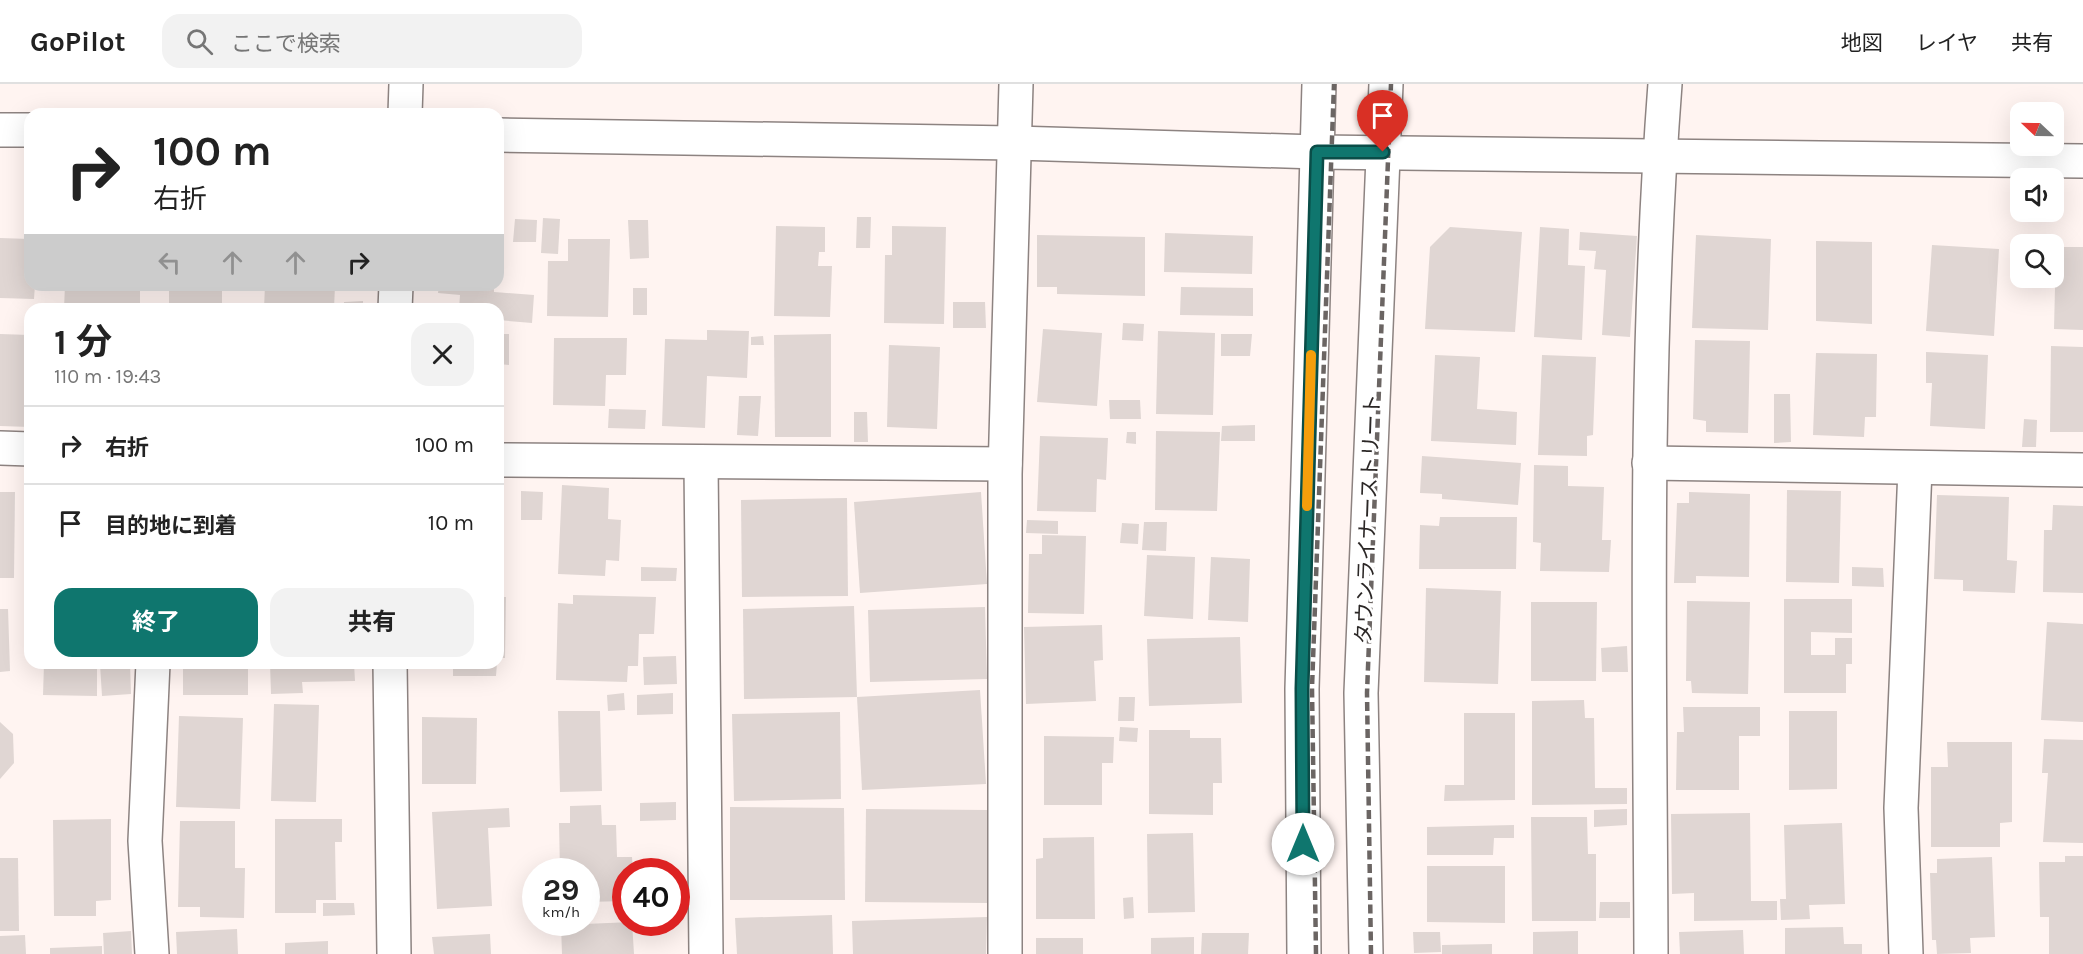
<!DOCTYPE html>
<html lang="ja">
<head>
<meta charset="utf-8">
<style>
	body { margin:0; font-family:Karla,"Noto Sans JP",sans-serif; background:#f2f2f2; color:#222; height:100vh; display:flex; flex-direction:column; font-size:22px; white-space:nowrap }
	* { box-sizing:border-box; margin:0 }
	p { font-size:20px; color:#767676 }
	.icon { flex:none; width:33px; height:33px; fill:none; stroke:currentColor; stroke-width:2; stroke-linecap:round; stroke-linejoin:round }
	.map { position:relative; flex:1; overflow:hidden }
	.panel { position:absolute; left:24px; top:219px; width:480px; height:366px; display:flex; flex-direction:column; background:#fff; border-radius:18px; box-shadow:0 6px 24px #0002 }
	.panel>* { flex:none }
	.guide { position:absolute; left:24px; top:24px; width:480px; height:183px; border-radius:18px; box-shadow:0 6px 24px #0002; background:#fff; color:#222; overflow:hidden }
	.needle { width:39px; rotate:292deg }
	.tools { position:absolute; left:2010px; top:18px; display:grid; gap:12px }
	.tools a { display:grid; place-items:center; width:54px; height:54px; border-radius:12px; background:#fff; box-shadow:0 6px 24px #0002; font-size:30px }
	.speed { position:absolute; left:522px; top:774px; display:flex; gap:12px; font-size:30px; font-weight:700; text-align:center }
	.speed>* { display:grid; place-content:center; width:78px; height:78px; border-radius:50%; background:#fff; box-shadow:0 6px 24px #0002; line-height:1 }
	.speed small { font-size:15px; font-weight:400 }
	.speed .limit { border:9px solid #d22; background:#fff; color:#111 }
	.pin { position:absolute; display:grid; place-items:center; width:51px; height:51px; color:#fff; margin:-62px -26px; border-radius:50% 50% 50% 0; rotate:-45deg; box-shadow:0 0 6px #0007 }
	.pin .icon { rotate:45deg }
	.me { position:absolute; width:66px; margin:-33px; rotate:0deg; stroke-linejoin:round; filter:drop-shadow(0 0 4px #0008) }
	.turn { display:flex; align-items:center; gap:21px; height:126px; padding:0 30px; font-size:27px }
	.turn .icon { width:78px; height:78px; stroke-width:2.5 }
	.turn b { display:block; font-size:42px; line-height:51px }
	.lanes { display:flex; align-items:center; height:57px; padding:0 30px; background:#0003; justify-content:center; gap:30px; direction:ltr }
	.lanes .off { opacity:.35 }
	.round { display:grid; place-items:center; flex:none; width:63px; height:63px; border-radius:18px; background:#f2f2f2 }
	.overview { display:flex; align-items:center; justify-content:space-between; height:102px; padding:0 30px }
	h1 { font-size:36px; font-weight:700; line-height:45px }
	.button { display:flex; gap:12px; margin-top:auto; padding:12px 30px }
	.button a { flex:1; height:69px; border-radius:18px; background:#0f766e; color:#fff; font-size:24px; font-weight:700; line-height:69px; text-align:center }
	.button a+a { background:#f2f2f2; color:#222 }
	ul { padding:0; list-style:none }
	li { display:flex; align-items:center; gap:18px; height:78px; padding:0 30px; border-top:2px solid #e0e0e0 }
	li div { flex:1 }
	li b { display:block; font-size:22px }
	li em { font-style:normal }
	header { display:flex; align-items:center; gap:36px; box-sizing:border-box; height:84px; padding:0 30px; background:#fff; border-bottom:2px solid #e0e0e0 }
	header strong { font-size:28px }
	nav { display:flex; gap:33px; margin-inline-start:auto; font-size:21px }
	.search { width:420px; height:54px; background:#f2f2f2; display:flex; align-items:center; gap:15px; box-sizing:border-box; padding:0 21px; border-radius:18px; color:#767676; font-size:22px }
	.map>svg:first-child { display:block }
	.building { fill:#e0d6d3 }
	.lines { fill:none; stroke-linecap:round; stroke-linejoin:round }
	.minor-casing { stroke:#8d8381; stroke-width:36 }
	.minor { stroke:#fff; stroke-width:33 }
	.rail { stroke:#6b6563; stroke-width:4.5; stroke-dasharray:9 4.5; stroke-linecap:butt }
	.route-casing { stroke:#0a4d48; stroke-width:15 }
	.route { stroke:#0f766e; stroke-width:10 }
	.slow { stroke:#f59e0b; stroke-width:10 }
	.labels { text-anchor:middle; stroke-width:5; stroke-linejoin:round; paint-order:stroke }
	.street-label { font-size:21px; fill:#2b2726; stroke:#fff }
</style>
</head>
<body>
<header>
<strong>GoPilot</strong>
<div class="search"><svg class="icon" aria-label="search" viewBox="0 0 24 24"><circle cx="10" cy="10" r="6"/><path d="M15 15l6 6"/></svg>ここで検索</div>
<nav><a>地図</a><a>レイヤ</a><a>共有</a></nav>
</header>
<div class="map">
<svg width="2083" height="870" viewBox="0 0 2083 870">
	<rect width="100%" height="100%" fill="#fff4f1"/>
	<g class="building">
		<polygon points="857,133 871,133 870,164 856,164"/>
		<polygon points="543,134 560,135 558,170 541,169"/>
		<polygon points="515,135 537,136 536,158 513,158"/>
		<polygon points="628,136 648,136 649,174 630,175"/>
		<polygon points="776,142 825,143 825,168 819,168 818,182 832,182 830,233 774,232"/>
		<polygon points="892,142 946,143 944,240 884,239 885,171 892,171"/>
		<polygon points="1450,143 1522,148 1515,248 1425,245 1430,163"/>
		<polygon points="1540,143 1569,145 1568,181 1585,182 1582,256 1534,253"/>
		<polygon points="1580,148 1637,152 1630,253 1602,251 1606,186 1594,185 1596,167 1579,166"/>
		<polygon points="1165,149 1253,152 1252,190 1164,188"/>
		<polygon points="1037,151 1145,153 1145,212 1057,210 1057,203 1037,203"/>
		<polygon points="1696,151 1771,155 1768,246 1692,244"/>
		<polygon points="0,154 30,155 30,201 35,201 34,215 0,214"/>
		<polygon points="568,155 610,155 608,233 547,232 548,177 568,177"/>
		<polygon points="1816,157 1872,158 1872,240 1816,237"/>
		<polygon points="1932,161 1999,165 1994,252 1926,247"/>
		<polygon points="2056,163 2083,163 2083,246 2054,245"/>
		<polygon points="65,201 140,201 140,225 64,225"/>
		<rect x="169" y="201" width="53" height="24"/>
		<polygon points="265,201 335,201 334,225 264,225"/>
		<polygon points="439,201 494,201 494,208 534,211 532,239 498,236 498,225 459,225 460,211 438,209"/>
		<polygon points="1181,203 1253,204 1253,232 1180,231"/>
		<rect x="633" y="204" width="14" height="27"/>
		<polygon points="363,217 363,225 344,225 344,218"/>
		<polygon points="953,218 985,218 986,244 953,244"/>
		<polygon points="1123,239 1144,240 1143,257 1122,256"/>
		<polygon points="1043,245 1102,249 1097,322 1037,318"/>
		<polygon points="707,246 749,247 747,294 707,292 705,344 662,342 665,255 707,256"/>
		<polygon points="1158,247 1215,249 1213,331 1156,330"/>
		<polygon points="0,250 30,251 30,343 0,342"/>
		<polygon points="498,250 509,250 509,281 498,280"/>
		<polygon points="831,250 831,353 775,353 774,251"/>
		<polygon points="1221,250 1252,250 1250,272 1221,272"/>
		<polygon points="763,252 764,261 751,261 751,253"/>
		<polygon points="554,254 627,254 626,291 606,291 605,322 553,321"/>
		<polygon points="1695,256 1750,257 1748,349 1706,348 1706,337 1693,335"/>
		<polygon points="889,261 940,263 937,345 887,343"/>
		<polygon points="2051,262 2083,263 2083,348 2050,348"/>
		<polygon points="1926,268 1988,271 1985,345 1930,342 1932,299 1926,299"/>
		<polygon points="1816,269 1877,270 1876,333 1865,333 1864,353 1813,351"/>
		<polygon points="1435,271 1480,273 1477,325 1517,328 1516,361 1431,357"/>
		<polygon points="1542,271 1596,273 1593,351 1587,352 1587,372 1538,371"/>
		<polygon points="1774,310 1790,310 1791,358 1774,359"/>
		<polygon points="739,312 761,312 758,352 737,351"/>
		<polygon points="1109,316 1140,316 1141,335 1110,335"/>
		<polygon points="609,325 646,326 645,345 608,344"/>
		<polygon points="854,328 867,328 868,358 854,358"/>
		<polygon points="2024,335 2037,336 2036,363 2022,363"/>
		<polygon points="1255,341 1255,357 1221,357 1222,342"/>
		<polygon points="1156,347 1220,348 1217,427 1155,426"/>
		<polygon points="1127,348 1136,348 1136,360 1126,359"/>
		<polygon points="1040,352 1108,354 1106,396 1097,395 1096,428 1037,427"/>
		<polygon points="1422,372 1521,379 1518,421 1442,415 1442,410 1420,409"/>
		<polygon points="1534,381 1568,382 1568,402 1604,403 1602,456 1611,456 1609,488 1540,487 1541,459 1533,458"/>
		<polygon points="562,401 609,404 608,435 621,436 619,477 606,476 605,492 558,490"/>
		<polygon points="1787,406 1841,407 1839,499 1786,498"/>
		<polygon points="521,407 543,408 542,436 521,436"/>
		<polygon points="0,408 15,408 14,494 0,494"/>
		<polygon points="981,408 987,500 860,509 854,418"/>
		<polygon points="1689,408 1750,410 1749,493 1696,492 1696,499 1674,499 1677,419 1689,419"/>
		<polygon points="1937,411 2009,413 2007,476 2017,477 2015,509 1963,507 1963,496 1934,495"/>
		<polygon points="847,414 848,512 742,513 741,416"/>
		<polygon points="2053,421 2083,422 2083,509 2043,508 2044,446 2052,446"/>
		<polygon points="1440,433 1517,433 1516,485 1419,485 1420,441 1439,442"/>
		<polygon points="1027,436 1058,437 1058,450 1026,449"/>
		<polygon points="1144,438 1167,438 1166,467 1142,466"/>
		<polygon points="1122,439 1139,440 1138,460 1120,459"/>
		<polygon points="1042,451 1086,452 1084,530 1028,529 1029,470 1042,470"/>
		<polygon points="1147,471 1195,473 1193,535 1144,532"/>
		<polygon points="1211,473 1250,475 1248,538 1208,536"/>
		<polygon points="641,483 677,484 676,497 641,497"/>
		<polygon points="1852,483 1883,484 1884,503 1852,502"/>
		<polygon points="1426,504 1501,507 1498,600 1424,598"/>
		<polygon points="573,511 656,513 654,550 639,550 638,582 628,582 627,598 556,596 558,519 573,520"/>
		<polygon points="498,513 506,513 505,574 498,574"/>
		<polygon points="1784,515 1852,515 1852,549 1811,548 1811,571 1835,571 1835,554 1852,554 1852,580 1846,580 1846,609 1784,609"/>
		<polygon points="1687,517 1750,518 1748,610 1692,609 1691,597 1686,597"/>
		<polygon points="1531,518 1597,518 1596,597 1531,597"/>
		<polygon points="854,522 857,613 744,615 743,525"/>
		<polygon points="985,523 987,595 870,598 868,526"/>
		<polygon points="0,525 8,525 10,587 0,588"/>
		<polygon points="2047,538 2083,540 2083,638 2041,636"/>
		<polygon points="1102,541 1103,576 1094,577 1096,617 1026,620 1024,543"/>
		<polygon points="1240,553 1242,619 1149,622 1147,555"/>
		<polygon points="1627,562 1628,588 1602,588 1601,564"/>
		<polygon points="676,572 677,600 644,601 643,573"/>
		<polygon points="44,579 97,579 97,612 43,611"/>
		<polygon points="130,579 131,610 102,612 100,580"/>
		<polygon points="196,579 248,579 248,611 183,611 183,582 196,582"/>
		<polygon points="270,579 354,579 355,597 302,598 303,609 271,610"/>
		<polygon points="453,579 497,579 496,592 453,592"/>
		<polygon points="980,606 986,700 862,706 857,613"/>
		<polygon points="624,609 625,626 608,627 607,611"/>
		<polygon points="673,609 673,630 637,631 637,611"/>
		<polygon points="1119,613 1135,613 1134,637 1118,637"/>
		<polygon points="1584,616 1585,634 1594,634 1595,704 1627,704 1627,720 1532,721 1532,617"/>
		<polygon points="274,620 319,621 316,718 271,717"/>
		<polygon points="1683,623 1760,623 1760,652 1739,652 1739,706 1676,706 1677,648 1684,648"/>
		<polygon points="558,627 600,627 602,707 560,708"/>
		<polygon points="1789,627 1837,627 1837,705 1789,706"/>
		<polygon points="840,628 841,715 734,717 732,630"/>
		<polygon points="1464,629 1515,629 1515,716 1444,717 1445,701 1464,701"/>
		<polygon points="179,632 243,634 240,725 176,723"/>
		<polygon points="422,633 477,634 476,700 422,700"/>
		<polygon points="0,638 13,650 14,679 0,695"/>
		<polygon points="1120,643 1138,644 1137,658 1119,657"/>
		<polygon points="1149,646 1190,646 1190,654 1221,654 1222,699 1213,699 1213,731 1149,730"/>
		<polygon points="1044,652 1114,653 1113,679 1102,679 1102,721 1044,721"/>
		<polygon points="2044,655 2083,656 2083,759 2043,758 2048,689 2042,689"/>
		<polygon points="1947,658 2012,658 2012,738 2000,739 2000,763 1931,763 1931,683 1948,683"/>
		<polygon points="676,718 676,736 640,737 640,719"/>
		<polygon points="601,721 602,741 616,741 617,773 632,773 633,788 626,788 626,817 586,818 586,788 560,788 559,739 570,739 570,722"/>
		<polygon points="730,723 844,724 845,816 730,816"/>
		<polygon points="509,724 510,743 488,744 492,822 437,825 432,728"/>
		<polygon points="866,725 988,726 987,819 865,818"/>
		<polygon points="1627,725 1627,741 1594,743 1594,726"/>
		<polygon points="1750,729 1751,817 1777,817 1777,836 1694,837 1694,809 1672,810 1671,730"/>
		<polygon points="1531,733 1587,733 1588,770 1596,770 1596,837 1532,837"/>
		<polygon points="111,735 111,816 96,817 96,832 54,832 53,736"/>
		<polygon points="275,735 342,735 342,758 335,758 336,816 316,816 316,829 275,829"/>
		<polygon points="180,737 235,737 235,784 245,784 244,834 200,833 200,823 178,823"/>
		<polygon points="1842,739 1845,820 1809,821 1810,835 1781,836 1780,815 1786,815 1784,741"/>
		<polygon points="1514,741 1514,754 1494,754 1493,771 1427,771 1427,743"/>
		<polygon points="1193,749 1195,828 1148,829 1147,750"/>
		<polygon points="1094,753 1095,835 1036,835 1036,775 1043,774 1043,754"/>
		<polygon points="2065,772 2083,772 2083,870 2049,870 2049,833 2040,833 2039,778 2065,778"/>
		<polygon points="1992,773 1995,853 1970,854 1971,869 1937,870 1936,856 1932,856 1930,789 1937,789 1937,775"/>
		<polygon points="0,774 18,774 19,847 0,847"/>
		<polygon points="1427,782 1505,782 1505,839 1427,838"/>
		<polygon points="1133,813 1134,834 1124,835 1123,814"/>
		<polygon points="1600,818 1630,818 1630,834 1599,834"/>
		<polygon points="323,819 354,819 355,831 323,832"/>
		<polygon points="832,831 833,870 737,870 735,834"/>
		<polygon points="987,833 986,870 853,870 852,837"/>
		<polygon points="632,838 634,870 562,870 561,841"/>
		<polygon points="1843,843 1844,860 1862,860 1862,870 1785,870 1785,844"/>
		<polygon points="237,845 238,870 177,870 176,848"/>
		<polygon points="1743,846 1744,870 1680,870 1679,848"/>
		<polygon points="131,847 132,870 104,870 103,849"/>
		<polygon points="1578,847 1578,870 1533,870 1533,848"/>
		<polygon points="1413,848 1440,848 1441,868 1414,869"/>
		<polygon points="1202,849 1249,849 1248,870 1201,870"/>
		<polygon points="490,850 491,870 434,870 432,853"/>
		<polygon points="25,851 26,870 0,870 0,852"/>
		<polygon points="1194,853 1194,870 1151,870 1151,854"/>
		<rect x="1036" y="854" width="47" height="16"/>
		<polygon points="328,857 328,870 285,870 285,859"/>
		<polygon points="1492,860 1492,870 1442,870 1442,861"/>
		<polygon points="102,862 102,870 50,870 50,864"/>
	</g>
	<g class="lines">
		<g class="minor-casing">
			<g id="minor">
				<polyline points="405,30 406,0"/>
				<polyline points="0,46 30,46"/>
				<polyline points="498,51 1013,59 1317,68 2083,77"/>
				<polyline points="395,225 396,201"/>
				<polyline points="0,364 30,365"/>
				<polyline points="498,376 1005,380"/>
				<polyline points="701,379 706,870"/>
				<polyline points="1649,379 2083,386"/>
				<polyline points="390,579 394,870"/>
				<polyline points="152,870 145,757 153,579"/>
				<polyline points="1005,870 1005,390 1016,0"/>
				<polyline points="1304,870 1302,605 1319,0"/>
				<polyline points="1366,870 1361,609 1386,0"/>
				<path d="M1651 870C1650 580 1643 289 1665 0"/>
				<polyline points="1906,870 1901,724 1915,385"/>
			</g>
		</g>
		<use href="#minor" class="minor"/>
		<g class="rail">
			<polyline points="1316,870 1312,604 1334,0"/>
			<polyline points="1371,870 1367,609 1391,0"/>
		</g>
	</g>
	<g class="lines">
		<g class="route-casing">
			<polyline id="route" points="1303,760 1302,605 1317,68 1383,68"/>
		</g>
		<use href="#route" class="route"/>
		<polyline class="slow" points="1307,422 1311,271"/>
	</g>
	<g class="labels">
		<g class="street-label">
			<text transform="translate(1368 435) rotate(-88)" y="7">タウンライナーストリート</text>
		</g>
	</g>
</svg>
<div class="tools">
<a><svg class="needle" viewBox="-14 -14 28 28"><path d="M0-13l5 13h-10z" fill="#e53935"/><path d="M0 13l5-13h-10z" fill="#767676"/></svg></a>
<a><svg class="icon" aria-label="sound" viewBox="0 0 24 24"><path d="M4 9h4l5-4v14l-5-4H4zM17 9q2 3 0 6"/></svg></a>
<a><svg class="icon" aria-label="search" viewBox="0 0 24 24"><circle cx="10" cy="10" r="6"/><path d="M15 15l6 6"/></svg></a>
</div>
<div class="speed"><div>29<small>km/h</small></div><div class="limit">40</div></div>
<div class="pin" style="left:1383px;top:68px;background:#d93025"><svg class="icon" aria-label="arrive" viewBox="0 0 24 24"><path d="M6 21V4h12l-3 4 3 4H6"/></svg></div>
<svg class="me" style="left:1303px;top:760px" viewBox="-20 -20 40 40"><circle r="19" fill="#fff"/><path d="M0-13L10 11 0 6-10 11z" fill="#0f766e"/></svg>
<div class="guide">
<div class="turn"><svg class="icon" aria-label="right" viewBox="0 0 24 24"><path d="M7 20v-9h11M14 6l5 5-5 5"/></svg><div><b>100 m</b>右折</div></div>
<div class="lanes"><svg class="icon off" aria-label="left" viewBox="0 0 24 24"><path d="M17 20v-9H6M10 6l-5 5 5 5"/></svg><svg class="icon off" aria-label="ahead" viewBox="0 0 24 24"><path d="M12 20V5M6 11l6-6 6 6"/></svg><svg class="icon off" aria-label="ahead" viewBox="0 0 24 24"><path d="M12 20V5M6 11l6-6 6 6"/></svg><svg class="icon" aria-label="right" viewBox="0 0 24 24"><path d="M7 20v-9h11M14 6l5 5-5 5"/></svg></div>
</div>
<section class="panel">
<div class="overview"><div><h1>1 分</h1><p>110 m · 19:43</p></div><a class="round"><svg class="icon" aria-label="close" viewBox="0 0 24 24"><path d="M6 6l12 12M18 6L6 18"/></svg></a></div>
<ul>
<li><svg class="icon" aria-label="right" viewBox="0 0 24 24"><path d="M7 20v-9h11M14 6l5 5-5 5"/></svg><div><b>右折</b></div><em>100 m</em></li>
<li><svg class="icon" aria-label="arrive" viewBox="0 0 24 24"><path d="M6 21V4h12l-3 4 3 4H6"/></svg><div><b>目的地に到着</b></div><em>10 m</em></li>
</ul>
<div class="button"><a>終了</a><a>共有</a></div>
</section>
</div>
</body>
</html>
